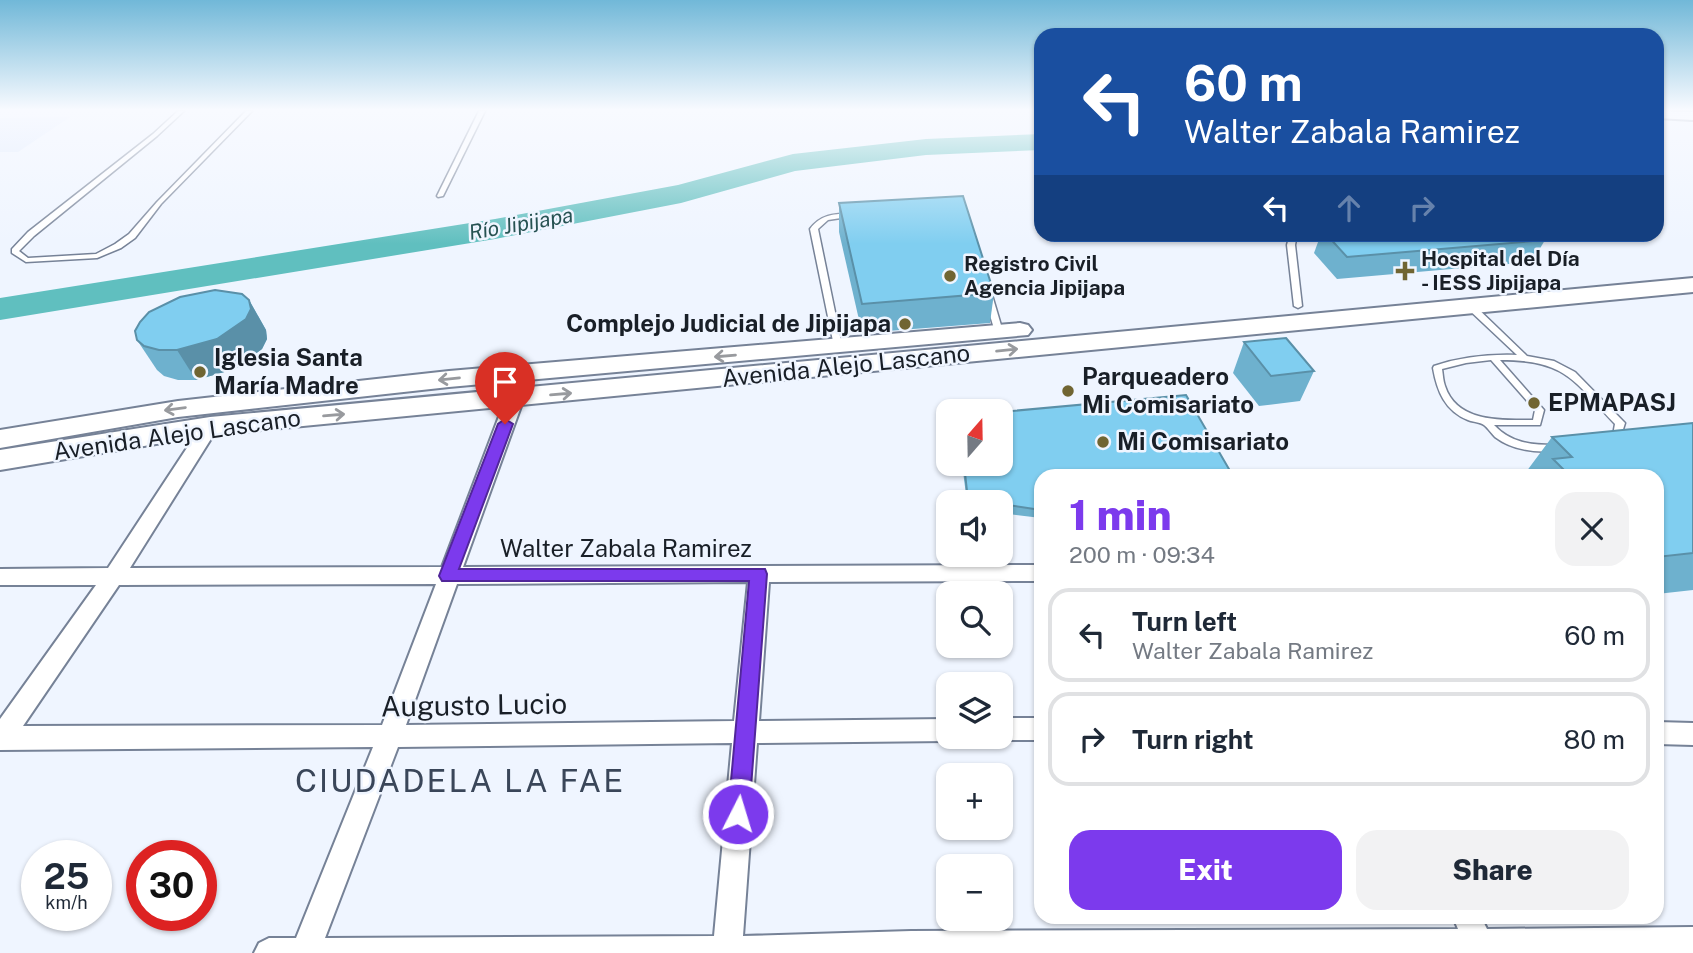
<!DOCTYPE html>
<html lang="en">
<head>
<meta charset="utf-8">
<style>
	body { margin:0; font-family:"Public Sans",sans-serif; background:#f2f2f3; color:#1f2937; height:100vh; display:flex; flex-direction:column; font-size:26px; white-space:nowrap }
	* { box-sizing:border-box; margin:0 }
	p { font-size:23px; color:#747a83 }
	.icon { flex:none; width:38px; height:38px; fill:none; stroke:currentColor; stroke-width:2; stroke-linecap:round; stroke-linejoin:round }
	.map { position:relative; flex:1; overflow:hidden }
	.side { position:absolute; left:1034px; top:469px; width:630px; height:455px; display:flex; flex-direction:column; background:#fff; border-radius:21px; box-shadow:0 2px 5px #0004 }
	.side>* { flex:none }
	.banner { position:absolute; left:1034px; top:28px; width:630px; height:214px; border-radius:21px; box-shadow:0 2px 5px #0004; background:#1a4fa0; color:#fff; overflow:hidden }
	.needle { width:46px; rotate:20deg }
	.fabs { position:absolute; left:936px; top:399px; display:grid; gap:14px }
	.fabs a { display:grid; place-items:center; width:77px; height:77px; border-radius:14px; background:#fff; box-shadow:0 2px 5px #0004; font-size:35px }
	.speed { position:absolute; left:21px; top:840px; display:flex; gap:14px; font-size:35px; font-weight:700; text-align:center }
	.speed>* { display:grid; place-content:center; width:91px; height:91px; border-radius:50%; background:#fff; box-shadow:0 2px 5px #0004; line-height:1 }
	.speed small { font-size:18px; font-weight:400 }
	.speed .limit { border:10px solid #d22; background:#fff; color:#111 }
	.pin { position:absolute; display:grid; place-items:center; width:60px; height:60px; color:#fff; margin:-72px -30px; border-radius:50% 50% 50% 0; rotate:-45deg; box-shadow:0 0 7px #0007 }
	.pin .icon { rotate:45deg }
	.me { position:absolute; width:77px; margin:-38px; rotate:5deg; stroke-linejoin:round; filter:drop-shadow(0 0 5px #0008) }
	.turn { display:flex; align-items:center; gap:24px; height:147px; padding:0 35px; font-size:32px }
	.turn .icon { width:91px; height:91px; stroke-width:2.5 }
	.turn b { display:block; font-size:49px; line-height:60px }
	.lanes { display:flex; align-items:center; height:66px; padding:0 35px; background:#0003; justify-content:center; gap:35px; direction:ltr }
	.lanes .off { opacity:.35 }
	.round { display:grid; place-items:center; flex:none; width:74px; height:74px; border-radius:21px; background:#f2f2f3 }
	.overview { display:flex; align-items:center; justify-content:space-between; height:119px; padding:0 35px }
	h1 { font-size:42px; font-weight:800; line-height:52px; color:#7c3aed }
	.action { display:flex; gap:14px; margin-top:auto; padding:14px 35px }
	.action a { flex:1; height:80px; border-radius:21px; background:#7c3aed; color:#fff; font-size:28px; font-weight:800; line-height:80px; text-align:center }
	.action a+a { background:#f2f2f3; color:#1f2937 }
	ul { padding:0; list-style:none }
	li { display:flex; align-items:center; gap:21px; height:94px; margin:0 14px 10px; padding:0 21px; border:4px solid #e0e1e3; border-radius:21px }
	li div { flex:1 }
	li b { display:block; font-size:26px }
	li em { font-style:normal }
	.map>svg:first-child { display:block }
	.built { fill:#dfeafd }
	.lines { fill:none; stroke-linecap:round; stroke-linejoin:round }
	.river { fill:#60bfbf; fill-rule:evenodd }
	.service-casing { stroke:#768297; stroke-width:3 }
	.minor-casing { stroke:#768297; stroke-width:4 }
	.secondary-casing { stroke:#768297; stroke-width:4 }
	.service { fill:#fff; fill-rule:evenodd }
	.minor { fill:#fff; fill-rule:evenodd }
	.secondary { fill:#fff; fill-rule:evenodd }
	.wall { fill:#6eb1ce }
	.shaded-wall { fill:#5a90a8 }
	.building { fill:#80cef0; stroke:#5a90a8; stroke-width:2 }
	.oneway { stroke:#989a9e }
	.route { fill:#7c3aed; stroke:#51269a; stroke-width:2 }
	.poi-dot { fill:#706532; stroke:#eff5ff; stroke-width:2.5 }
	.labels { text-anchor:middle; stroke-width:5; stroke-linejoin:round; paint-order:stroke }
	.far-water-label { font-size:21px; font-style:italic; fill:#265252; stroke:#eff5ff }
	.far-poi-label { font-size:21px; font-weight:bold; fill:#191f27; stroke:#eff5ff; text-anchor:start }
	.poi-label { font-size:24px; font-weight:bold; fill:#191f27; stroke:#eff5ff; text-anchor:start }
	.street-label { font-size:24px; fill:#191f27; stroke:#eff5ff }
	.near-street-label { font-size:28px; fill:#191f27; stroke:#eff5ff }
	.near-neighbourhood-label { font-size:32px; letter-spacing:2px; fill:#3a4659; stroke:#eff5ff }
</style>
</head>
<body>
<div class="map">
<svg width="1693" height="953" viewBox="0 0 1693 953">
	<rect width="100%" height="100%" fill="#eff5ff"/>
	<polygon class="built" points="70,117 18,152 0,152 0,118"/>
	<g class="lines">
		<polygon class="river" points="1041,134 1041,150 926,155 795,171 681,203 495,239 0,320 0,298 495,219 678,185 793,154 926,139"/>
		<g class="service-casing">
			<g id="service">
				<polygon points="178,111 184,111 157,136 34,236 19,251 28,258 96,254 115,244 129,234 157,202 246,111 252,111 161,204 135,238 121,248 97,258 26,262 12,253 12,249 28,232 153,134"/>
				<polygon points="479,111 485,111 443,196 438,197 437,196"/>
				<path d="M852 213 854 214V216L828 220 818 229 842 346 838 349 834 346 810 229C821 214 835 214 852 213Z"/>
				<polygon points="1290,234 1297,234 1295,245 1302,306 1298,308 1294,306 1287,245"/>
				<polygon points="985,293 991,293 992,295 1003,332 1002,334 999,334 995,332 984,295"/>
				<path d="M1467 304H1473L1527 356 1554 361 1575 372 1623 421 1625 423 1620 439 1614 441 1611 440 1609 438 1613 435 1615 424C1573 380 1566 360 1500 360L1544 410 1540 425H1494C1511 443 1531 445 1555 445L1558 446 1560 448 1558 450C1538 454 1512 450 1495 437 1491 433 1488 428 1484 425 1480 422 1473 422 1468 420 1445 411 1437 391 1433 368L1434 366C1461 357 1488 354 1517 355L1467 308ZM1491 360 1535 410 1533 420C1502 420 1457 423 1445 386 1443 381 1443 375 1442 369L1466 363Z"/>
			</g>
		</g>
		<g class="minor-casing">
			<g id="minor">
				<polygon points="1657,111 1693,112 1693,120 1657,118"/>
				<path d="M515 392 524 398 463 567 1041 565V581L769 582 759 721 948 719V737H957L948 741 757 743 743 936 911 931 1458 929 1453 917H1481L1487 929 1693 927V953H254L259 943 269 938H296L373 747 0 750V719L96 585H0V569L108 568 204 422 210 420 219 426 130 568 442 567 506 398ZM748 582 734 721 406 725 457 584ZM436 584 382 725 23 726 119 585ZM732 743 714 936 325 938 398 747Z"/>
				<polygon points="1001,718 1041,718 1041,740 1001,740 992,737 1001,737"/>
				<polygon points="1657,722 1693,723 1693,745 1657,744"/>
			</g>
		</g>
		<g class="secondary-casing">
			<g id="secondary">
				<polygon points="1693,278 1693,292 210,435 0,470 0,450 210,417"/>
				<polygon points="1020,323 1028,325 1032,330 1028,335 449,387 178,417 0,448 0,430 178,401 449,371"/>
			</g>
		</g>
		<use href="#service" class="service"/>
		<use href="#minor" class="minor"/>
		<use href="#secondary" class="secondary"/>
	</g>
	<g class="wall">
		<polygon points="839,203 994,293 990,323 862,333 839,232"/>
		<polygon points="1321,234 1538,234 1545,240 1532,262 1337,279 1314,253"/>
		<polygon points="249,300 266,330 267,339 262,349 235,369 196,380 178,380 164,376 157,370 137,340"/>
		<polygon points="1244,342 1314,371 1300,401 1259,406 1233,373"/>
		<polygon points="1693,423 1693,590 1657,594 1657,476 1523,476 1552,437"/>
		<polygon points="962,464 1001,464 1041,476 1041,518 1001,513 1001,502 967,502"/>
	</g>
	<polygon class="shaded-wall" points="249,300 266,330 267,339 262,349 235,369 196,380 177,350"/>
	<g class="building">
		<polygon points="963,196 994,293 862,304 839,203"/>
		<polygon points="1326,234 1538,234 1545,240 1347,257"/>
		<polygon points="215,290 242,294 249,300 251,309 246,319 217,339 177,350 159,350 144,346 137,340 135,331 140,322 149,312 180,297"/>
		<polygon points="1286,338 1314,371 1271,376 1244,342"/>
		<polygon points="1186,395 1233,476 1041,476 1041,510 1001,504 1001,502 984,502 968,500 964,464 1001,464 1001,412"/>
		<polygon points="1693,423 1693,553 1657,557 1657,476 1570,476 1553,459 1572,457 1552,437"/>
	</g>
	<defs><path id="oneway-shaft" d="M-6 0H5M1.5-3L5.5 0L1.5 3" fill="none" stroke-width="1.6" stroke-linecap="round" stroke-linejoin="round" transform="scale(1.75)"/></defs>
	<g class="oneway">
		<use href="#oneway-shaft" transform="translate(1007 350) rotate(-6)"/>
		<use href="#oneway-shaft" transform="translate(725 356) rotate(175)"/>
		<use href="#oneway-shaft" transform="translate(449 379) rotate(174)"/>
		<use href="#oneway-shaft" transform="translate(561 394) rotate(-5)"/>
		<use href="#oneway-shaft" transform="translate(175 409) rotate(172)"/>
		<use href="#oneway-shaft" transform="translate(334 415) rotate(-5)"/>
	</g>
	<linearGradient id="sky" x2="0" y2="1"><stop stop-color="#71b8d8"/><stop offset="0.45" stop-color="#f8faff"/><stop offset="1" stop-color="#f8faff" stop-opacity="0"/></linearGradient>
	<rect width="1693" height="244" fill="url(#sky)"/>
	<polygon class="route" points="505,419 513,424 459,569 765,569 767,574 749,814 746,822 738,825 731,822 728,814 749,581 442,581 439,576 498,424"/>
	<g class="poi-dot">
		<path d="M1401.5 260.5h7v7h7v7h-7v7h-7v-7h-7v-7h7z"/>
		<circle cx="950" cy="276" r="7"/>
		<circle cx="905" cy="324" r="7"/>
		<circle cx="200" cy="372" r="7"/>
		<circle cx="1068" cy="391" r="7"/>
		<circle cx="1534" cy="403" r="7"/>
		<circle cx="1103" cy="442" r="7"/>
	</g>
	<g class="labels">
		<g class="far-water-label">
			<text transform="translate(521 224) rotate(-10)" y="7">Río Jipijapa</text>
		</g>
		<g class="far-poi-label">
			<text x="1421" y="266">Hospital del Día<tspan x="1421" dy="24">- IESS Jipijapa</tspan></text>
			<text x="964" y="271">Registro Civil<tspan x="964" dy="24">Agencia Jipijapa</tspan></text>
		</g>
		<g class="poi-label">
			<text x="891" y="332" text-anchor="end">Complejo Judicial de Jipijapa</text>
			<text x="214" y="366">Iglesia Santa<tspan x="214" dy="28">María Madre</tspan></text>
			<text x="1082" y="385">Parqueadero<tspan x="1082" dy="28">Mi Comisariato</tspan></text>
			<text x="1548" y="411">EPMAPASJ</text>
			<text x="1117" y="450">Mi Comisariato</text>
		</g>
		<g class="street-label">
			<text transform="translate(846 366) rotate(-6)" y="8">Avenida Alejo Lascano</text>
			<text transform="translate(177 435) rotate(-8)" y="8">Avenida Alejo Lascano</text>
			<text x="626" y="557">Walter Zabala Ramirez</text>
		</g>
		<g class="near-street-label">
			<text transform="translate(474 705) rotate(-1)" y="10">Augusto Lucio</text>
		</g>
		<g class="near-neighbourhood-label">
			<text x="460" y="792">CIUDADELA LA FAE</text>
		</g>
	</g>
</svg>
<div class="fabs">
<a><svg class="needle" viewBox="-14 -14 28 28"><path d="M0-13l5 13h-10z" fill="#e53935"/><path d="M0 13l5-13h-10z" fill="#747a83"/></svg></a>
<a><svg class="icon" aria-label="sound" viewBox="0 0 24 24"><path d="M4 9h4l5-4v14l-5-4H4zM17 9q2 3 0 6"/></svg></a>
<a><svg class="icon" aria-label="search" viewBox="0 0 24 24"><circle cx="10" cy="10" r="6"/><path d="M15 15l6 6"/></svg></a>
<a><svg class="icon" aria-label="layers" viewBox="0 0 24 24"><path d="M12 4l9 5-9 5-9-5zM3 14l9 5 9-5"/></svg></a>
<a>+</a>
<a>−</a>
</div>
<div class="speed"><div>25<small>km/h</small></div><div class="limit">30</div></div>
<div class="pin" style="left:505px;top:424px;background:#d93025"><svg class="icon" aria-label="arrive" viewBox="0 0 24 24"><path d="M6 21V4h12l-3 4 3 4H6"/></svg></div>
<svg class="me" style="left:738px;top:814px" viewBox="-20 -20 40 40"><circle r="17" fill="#7c3aed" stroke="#fff" stroke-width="3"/><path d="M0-11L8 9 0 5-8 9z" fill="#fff"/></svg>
<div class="banner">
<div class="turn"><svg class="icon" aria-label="left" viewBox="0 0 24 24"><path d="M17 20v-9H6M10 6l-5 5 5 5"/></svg><div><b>60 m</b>Walter Zabala Ramirez</div></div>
<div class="lanes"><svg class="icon" aria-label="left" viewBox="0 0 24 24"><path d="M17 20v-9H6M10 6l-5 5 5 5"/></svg><svg class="icon off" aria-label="ahead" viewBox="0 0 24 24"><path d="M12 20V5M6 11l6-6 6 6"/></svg><svg class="icon off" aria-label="right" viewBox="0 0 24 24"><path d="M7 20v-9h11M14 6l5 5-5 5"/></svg></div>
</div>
<section class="side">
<div class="overview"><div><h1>1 min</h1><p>200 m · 09:34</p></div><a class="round"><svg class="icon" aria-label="close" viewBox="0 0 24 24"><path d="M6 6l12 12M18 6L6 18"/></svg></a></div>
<ul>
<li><svg class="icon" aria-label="left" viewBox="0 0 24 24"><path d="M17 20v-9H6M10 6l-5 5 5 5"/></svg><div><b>Turn left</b><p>Walter Zabala Ramirez</p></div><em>60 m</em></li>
<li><svg class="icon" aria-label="right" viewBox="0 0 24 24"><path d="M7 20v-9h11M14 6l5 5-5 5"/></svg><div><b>Turn right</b></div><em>80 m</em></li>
</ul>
<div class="action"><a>Exit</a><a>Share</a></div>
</section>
</div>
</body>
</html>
